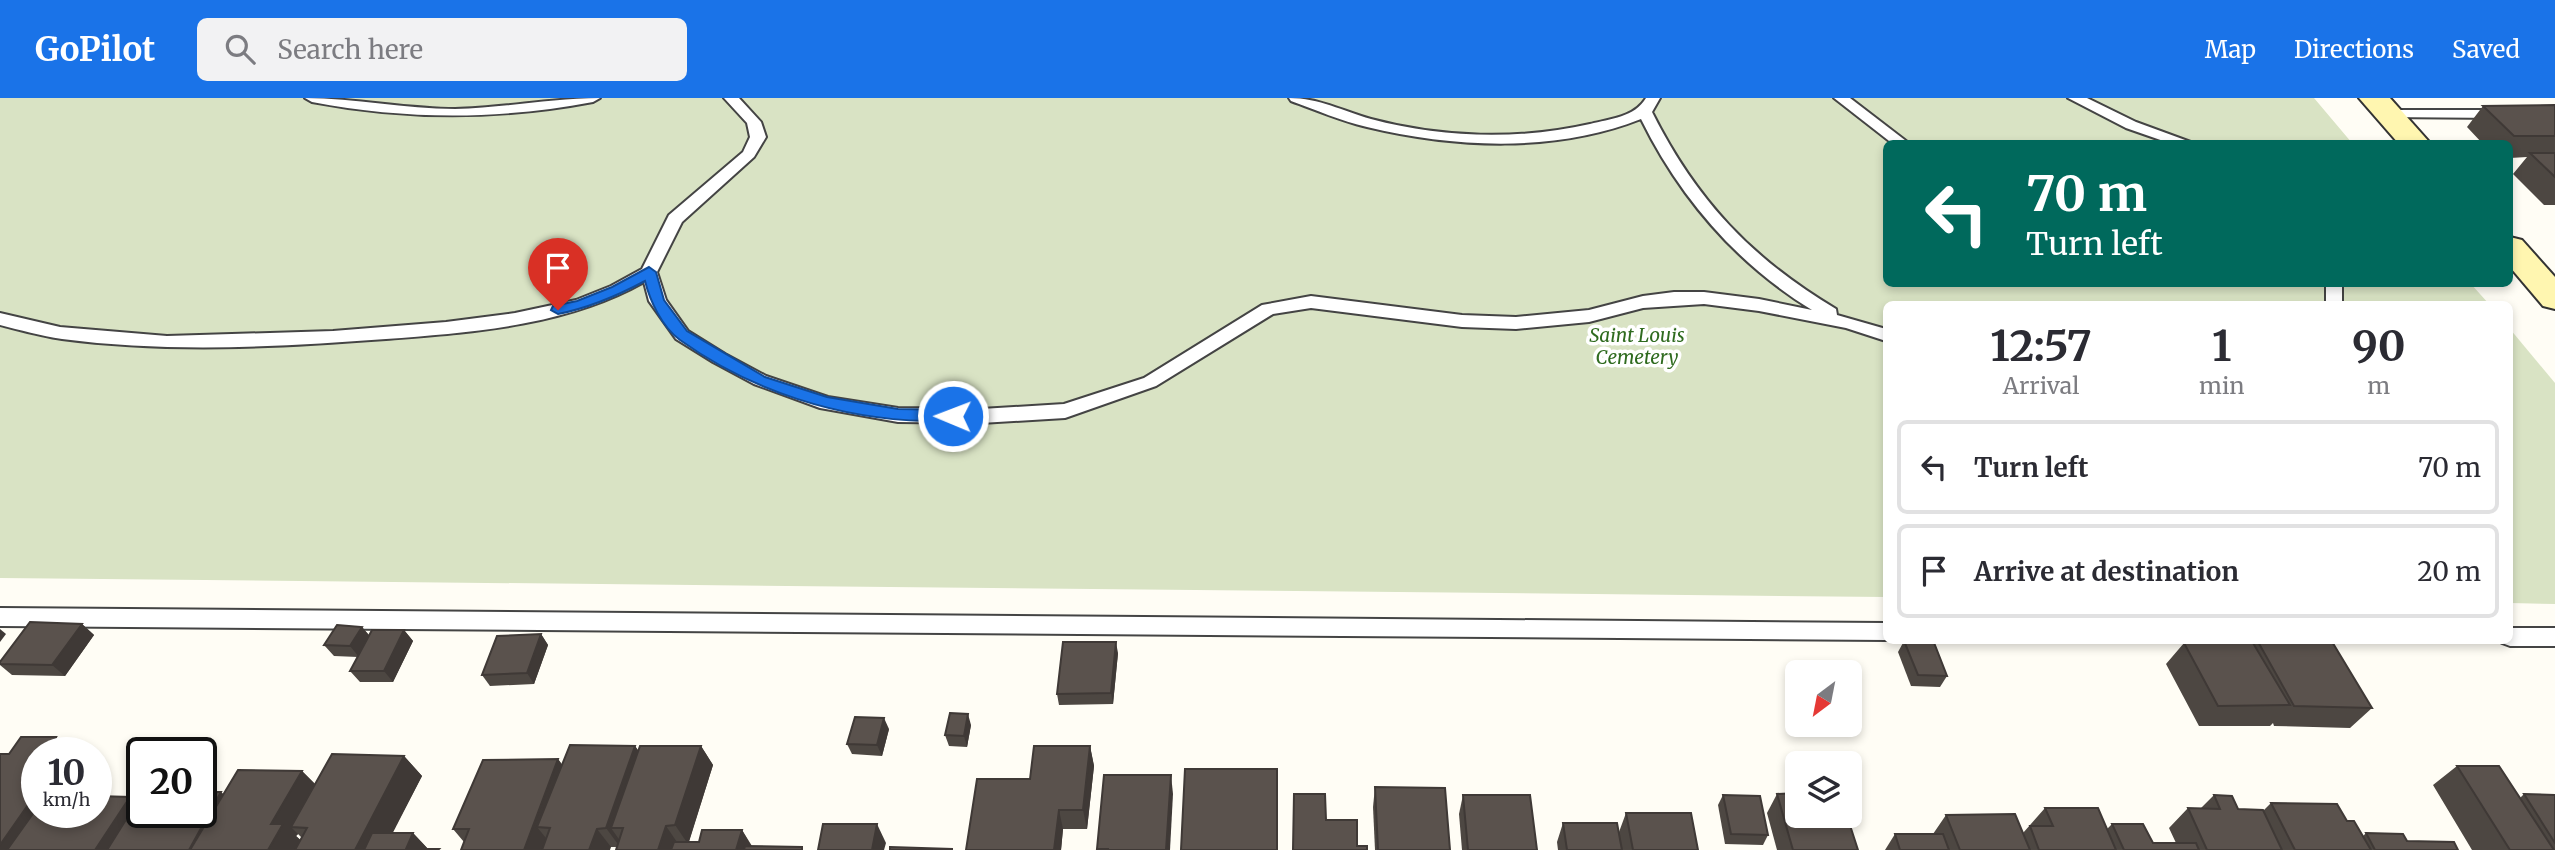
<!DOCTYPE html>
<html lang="en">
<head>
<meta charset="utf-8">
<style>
	body { margin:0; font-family:Merriweather,serif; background:#f2f2f3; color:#2b2b33; height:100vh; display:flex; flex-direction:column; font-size:26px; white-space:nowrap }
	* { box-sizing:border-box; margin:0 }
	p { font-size:23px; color:#7c7c81 }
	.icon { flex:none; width:38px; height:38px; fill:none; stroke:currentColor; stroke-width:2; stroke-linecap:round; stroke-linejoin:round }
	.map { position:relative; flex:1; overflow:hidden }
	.panel { position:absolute; left:1883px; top:203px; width:630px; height:343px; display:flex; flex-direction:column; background:#fff; border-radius:10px; box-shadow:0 4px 10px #0003 }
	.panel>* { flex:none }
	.banner { position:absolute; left:1883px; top:42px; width:630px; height:147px; border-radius:10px; box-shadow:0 4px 10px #0003; background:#00695c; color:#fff; overflow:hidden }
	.needle { width:46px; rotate:212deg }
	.fabs { position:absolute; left:1785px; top:562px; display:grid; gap:14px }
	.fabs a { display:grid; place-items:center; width:77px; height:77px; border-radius:10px; background:#fff; box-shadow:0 4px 10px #0003; font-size:35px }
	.speed { position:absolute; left:21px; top:639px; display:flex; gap:14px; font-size:35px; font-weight:700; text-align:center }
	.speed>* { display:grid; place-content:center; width:91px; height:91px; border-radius:50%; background:#fff; box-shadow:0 4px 10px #0003; line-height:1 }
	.speed small { font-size:18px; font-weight:400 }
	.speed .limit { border:4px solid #111; border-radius:10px; background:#fff; color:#111 }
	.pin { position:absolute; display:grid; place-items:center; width:60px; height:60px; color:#fff; margin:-72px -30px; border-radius:50% 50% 50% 0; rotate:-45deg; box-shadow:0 0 7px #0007 }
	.pin .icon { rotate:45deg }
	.me { position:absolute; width:77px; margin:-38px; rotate:271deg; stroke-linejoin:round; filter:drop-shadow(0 0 5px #0008) }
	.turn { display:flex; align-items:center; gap:24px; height:147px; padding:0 28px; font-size:32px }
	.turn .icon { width:91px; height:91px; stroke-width:2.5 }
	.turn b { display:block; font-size:49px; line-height:60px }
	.eta { display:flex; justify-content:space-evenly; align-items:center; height:119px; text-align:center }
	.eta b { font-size:42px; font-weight:700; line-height:49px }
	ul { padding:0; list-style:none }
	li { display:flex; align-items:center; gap:21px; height:94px; margin:0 14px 10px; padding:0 14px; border:4px solid #e1e1e2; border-radius:10px }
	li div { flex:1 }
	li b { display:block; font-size:26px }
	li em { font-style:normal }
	header { display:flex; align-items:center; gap:42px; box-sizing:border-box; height:98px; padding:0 35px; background:#1a73e8; color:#fff }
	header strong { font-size:33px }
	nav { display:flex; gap:38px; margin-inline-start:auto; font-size:24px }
	.search { width:490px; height:63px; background:#f2f2f3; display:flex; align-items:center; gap:18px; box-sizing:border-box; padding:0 24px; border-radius:10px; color:#7c7c81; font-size:26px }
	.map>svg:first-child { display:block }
	.cemetery { fill:#d9e3c4 }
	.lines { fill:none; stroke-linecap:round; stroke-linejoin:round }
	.lane-casing { stroke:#444; stroke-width:4 }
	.secondary-casing { stroke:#333; stroke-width:4 }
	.lane { fill:#fff; fill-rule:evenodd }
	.secondary { fill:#fff6b0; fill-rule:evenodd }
	.wall { fill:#4d4742; fill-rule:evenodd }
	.shaded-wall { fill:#3f3936 }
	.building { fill:#5a524d; stroke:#3f3936; stroke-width:2 }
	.route { fill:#1a73e8; stroke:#114b97; stroke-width:2 }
	.labels { text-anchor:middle; stroke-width:7; stroke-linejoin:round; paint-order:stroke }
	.park-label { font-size:19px; font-style:italic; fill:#2f6b1f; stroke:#fff }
</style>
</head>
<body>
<header>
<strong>GoPilot</strong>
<div class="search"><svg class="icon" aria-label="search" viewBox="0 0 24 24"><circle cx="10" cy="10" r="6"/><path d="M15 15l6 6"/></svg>Search here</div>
<nav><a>Map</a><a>Directions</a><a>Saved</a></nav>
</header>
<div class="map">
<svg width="2555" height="752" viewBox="0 0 2555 752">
	<rect width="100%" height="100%" fill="#fffdf5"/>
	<g class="cemetery">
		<polygon points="0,0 2314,0 2352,45 1886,46 1886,186 2471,186 2489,206 1886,206 1886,499 0,480"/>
		<polygon points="2510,231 2555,285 2555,506 2510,505"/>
	</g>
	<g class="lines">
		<g class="lane-casing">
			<g id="lane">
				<path d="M305 0C355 0 405 11 455 11 504 10 552 0 600 0L593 4C498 22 407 22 312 4Z"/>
				<path d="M724 0H739L761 24 766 39 754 59 682 124 657 174 666 202 688 233 725 256 766 278 828 299 898 310 981 311 1064 306 1144 280 1262 207 1311 198 1462 217 1516 219 1589 212 1643 198 1674 194H1704L1759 201 1812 212C1737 166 1680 100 1641 21 1555 55 1455 50 1367 29 1341 23 1316 12 1291 3L1289 0C1320 0 1342 13 1371 21 1441 40 1520 42 1590 26 1610 21 1635 19 1646 0H1660L1652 14C1696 102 1752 161 1836 211L1837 217 1886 231V243L1846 230 1759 213 1704 206 1643 210 1589 224 1516 231 1462 229 1311 210 1273 216 1156 288 1065 320 981 325 898 324 820 310 754 286 713 264 676 241 649 203 644 184C566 228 474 234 386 241 279 249 169 255 62 241 41 238 20 232 0 227V215L60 229 167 238 333 233 446 224 515 215 576 202 611 188 642 171 669 117 743 54 750 39 747 25Z"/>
				<polygon points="1834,0 1850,0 1910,46 1893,46"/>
				<polygon points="2068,0 2087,0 2136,24 2196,46 2172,46 2126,30"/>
				<polygon points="2389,12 2500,12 2507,16 2500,20 2384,19 2382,16"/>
				<rect x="2326" y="186" width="16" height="20"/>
				<polygon points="0,510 1886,525 1887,542 0,528"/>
				<polygon points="2510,530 2555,530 2555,548 2510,548 2502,545 2501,542 2510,542"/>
			</g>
		</g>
		<g class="secondary-casing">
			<g id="secondary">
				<polygon points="2359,0 2390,0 2431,46 2399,46"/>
				<polygon points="2510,139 2522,142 2555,179 2555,211 2543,208 2510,169"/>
			</g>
		</g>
		<use href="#lane" class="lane"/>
		<use href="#secondary" class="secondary"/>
	</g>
	<g class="wall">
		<polygon points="2555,7 2555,107 2544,107 2513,76 2527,59 2510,60 2510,46 2483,46 2467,29 2483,8"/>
		<polygon points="82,526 94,537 65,578 12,577 0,567 0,564"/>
		<polygon points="362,529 369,537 404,532 413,543 393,584 360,584 350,573 358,559 334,558 324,547"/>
		<polygon points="541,536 548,547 534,586 490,588 482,577"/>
		<polygon points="2238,542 2331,542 2372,610 2350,630 2274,628 2273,625 2270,628 2199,628 2166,566 2184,545 2236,545"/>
		<polygon points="1904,543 1947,578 1940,589 1911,588 1898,554"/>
		<polygon points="1118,555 1113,606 1059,607 1057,596"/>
		<polygon points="971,627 967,649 949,648 945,637"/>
		<polygon points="889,631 882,658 852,656 847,646"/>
		<path d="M56 639 75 654H37V714L224 696 302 673 315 686 404 658 422 678 392 735H413L428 751 0 752 9 656ZM298 736 302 740 300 742 296 738Z"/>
		<polygon points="635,648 638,652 701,648 713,667 689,744 699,744 742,732 752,748 611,749 464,744 453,731 558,661 562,667"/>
		<polygon points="1090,648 1094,668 1087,731 1063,731 1061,752 966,752 1030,681"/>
		<polygon points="2457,668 2520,700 2524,696 2555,697 2555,752 2472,752 2433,687"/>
		<polygon points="1375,689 1450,752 1375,752 1373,709"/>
		<polygon points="1777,696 1858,752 1777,752 1767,715"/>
		<polygon points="1463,697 1537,752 1462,752 1459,716"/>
		<polygon points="1723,697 1768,737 1763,747 1725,746 1718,707"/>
		<polygon points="2214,697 2238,711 2263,713 2271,705 2347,723 2363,738 2366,735 2458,752 1885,752 1895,736 1933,736 1946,717 2023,735 2045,710 2107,731 2112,726 2153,745 2176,745 2169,730 2188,710 2200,711"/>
		<polygon points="1626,715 1698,752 1558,752 1557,744 1563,725 1619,734"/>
	</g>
	<g class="shaded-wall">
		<polygon points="82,526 94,537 65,578 52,567"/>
		<polygon points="362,529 371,540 359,559 350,548"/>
		<polygon points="0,531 6,536 0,544"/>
		<polygon points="404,532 413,543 393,584 384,573"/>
		<polygon points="541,536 548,547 534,586 527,575"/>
		<polygon points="1116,544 1118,555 1113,606 1111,595"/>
		<polygon points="968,616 971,627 967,649 964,638"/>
		<polygon points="884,620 889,631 882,658 877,647"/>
		<polygon points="56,639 75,654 46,654"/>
		<polygon points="635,648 648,668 623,730 611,730 621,744 620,749 606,730"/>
		<polygon points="701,648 713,667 688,746 675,727"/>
		<polygon points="1090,648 1094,668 1087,731 1083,712"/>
		<polygon points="404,658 422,678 384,752 355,752"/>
		<polygon points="558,661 573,681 550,730 537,729 550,745 547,752 524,752"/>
		<polygon points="302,673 322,693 291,729 298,736 296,738 304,745 300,752 268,752 271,726"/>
		<polygon points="1171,677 1173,696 1170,752 1166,752"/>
		<polygon points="37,694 36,752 0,752 0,747"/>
		<polygon points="221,694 243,713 189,752"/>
		<polygon points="130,699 142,709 132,752 95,752"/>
		<polygon points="1059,712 1063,731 1061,752 1054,752"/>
		<polygon points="877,726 886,745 884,752 872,752"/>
		<polygon points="666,728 679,747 677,752 658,752"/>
		<polygon points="597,731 611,749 610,752 589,752"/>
		<polygon points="742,732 753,751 753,752 736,752"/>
		<polygon points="413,735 429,752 406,751"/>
	</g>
	<g class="building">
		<polygon points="2555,7 2555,38 2514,38 2483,8"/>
		<polygon points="2530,55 2555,55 2555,79"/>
		<polygon points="30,524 82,526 52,567 0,566 0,564"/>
		<polygon points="337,527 362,529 350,548 324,547"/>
		<polygon points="372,532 404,532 384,573 350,573"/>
		<polygon points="541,536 527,575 482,577 497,538"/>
		<polygon points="1933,542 1947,578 1918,577 1904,543"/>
		<polygon points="2257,542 2331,542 2372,610 2294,608"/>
		<polygon points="1063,544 1116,544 1111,595 1057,596"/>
		<polygon points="2184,545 2253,545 2290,607 2218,608"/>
		<polygon points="950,615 968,616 964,638 945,637"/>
		<polygon points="855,619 884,620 877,647 847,646"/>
		<polygon points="21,639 56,639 46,654 37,654 37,694 0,747 0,656 9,656"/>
		<polygon points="570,647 635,648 606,730 597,731 589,752 542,752 550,730 537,729"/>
		<polygon points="640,648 701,648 675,727 666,728 658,752 616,752 623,730 611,730"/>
		<polygon points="1034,648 1090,648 1083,712 1059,712 1054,752 966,752 977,681 1030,681"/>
		<polygon points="332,656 404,658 355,752 295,752 307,730 291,729"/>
		<polygon points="558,661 524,752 461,752 469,731 453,731 483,662"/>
		<polygon points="2457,668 2499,668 2554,752 2510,752"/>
		<polygon points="1185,671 1277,671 1277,752 1181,752"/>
		<polygon points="238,672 302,673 271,726 283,726 268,752 190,752"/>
		<polygon points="1104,677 1171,677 1166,752 1108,752 1108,751 1097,751"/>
		<polygon points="1375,689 1445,690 1450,752 1378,752"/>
		<polygon points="201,694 221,694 189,752 107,752 142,696 142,714 201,714"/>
		<polygon points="1797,695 1797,718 1847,718 1858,752 1793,752 1777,696"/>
		<polygon points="1294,696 1325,696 1326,722 1357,722 1357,748 1367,748 1367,752 1293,752"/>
		<polygon points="2524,696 2555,697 2555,745"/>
		<polygon points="1463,697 1530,697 1537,752 1468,752"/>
		<polygon points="1723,697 1760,698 1768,737 1731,736"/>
		<polygon points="2214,697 2232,698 2238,711 2263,712 2282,752 2207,752 2188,710 2220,711"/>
		<polygon points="96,698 130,699 95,752 7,752 37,710 37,714 96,714"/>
		<polygon points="2271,705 2337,706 2347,723 2354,723 2371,752 2295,752"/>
		<polygon points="2045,710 2098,710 2116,752 2039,752 2030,728 2053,728"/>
		<polygon points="1626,715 1691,715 1698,752 1633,752"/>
		<polygon points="2015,716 2030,752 1960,752 1946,717"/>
		<polygon points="1563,725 1617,725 1622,752 1567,752"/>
		<polygon points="823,726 877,726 872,752 818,752"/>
		<polygon points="2112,726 2143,726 2153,745 2196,745 2199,752 2124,752"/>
		<polygon points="702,732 742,732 736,752 671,752 674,744 699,744"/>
		<polygon points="372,735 413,735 406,751 439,751 438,752 364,752"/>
		<polygon points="2366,735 2403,736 2407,743 2454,744 2458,752 2375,752"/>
		<polygon points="1895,736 1943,736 1949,752 1900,752"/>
		<polygon points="745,748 802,749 802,752 744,752"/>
		<polygon points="890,749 953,751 890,752"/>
	</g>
	<path class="route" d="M649 169 656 174 664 202 687 233 765 279 827 299 898 311 953 312 961 318C954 327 937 323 926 323 839 321 751 293 680 242 662 229 650 203 645 183 617 198 589 210 558 216L551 212 553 208 577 203 612 189Z"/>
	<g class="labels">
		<g class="park-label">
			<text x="1637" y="244">Saint Louis<tspan x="1637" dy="22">Cemetery</tspan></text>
		</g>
	</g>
</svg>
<div class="fabs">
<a><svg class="needle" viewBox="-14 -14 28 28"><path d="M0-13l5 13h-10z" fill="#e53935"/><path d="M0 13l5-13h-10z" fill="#7c7c81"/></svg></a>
<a><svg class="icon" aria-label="layers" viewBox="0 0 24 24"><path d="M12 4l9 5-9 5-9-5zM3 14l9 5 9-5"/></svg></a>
</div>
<div class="speed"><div>10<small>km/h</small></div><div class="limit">20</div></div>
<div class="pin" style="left:558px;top:212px;background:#d93025"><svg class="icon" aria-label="arrive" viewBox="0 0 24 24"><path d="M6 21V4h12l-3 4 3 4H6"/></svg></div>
<svg class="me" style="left:953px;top:318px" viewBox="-20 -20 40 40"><circle r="17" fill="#1a73e8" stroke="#fff" stroke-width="3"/><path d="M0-11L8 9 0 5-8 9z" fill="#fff"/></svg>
<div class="banner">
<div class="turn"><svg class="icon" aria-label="left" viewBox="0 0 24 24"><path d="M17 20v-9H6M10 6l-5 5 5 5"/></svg><div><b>70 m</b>Turn left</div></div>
</div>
<section class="panel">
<div class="eta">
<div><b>12:57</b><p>Arrival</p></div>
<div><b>1</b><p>min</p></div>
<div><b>90</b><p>m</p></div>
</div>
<ul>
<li><svg class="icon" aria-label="left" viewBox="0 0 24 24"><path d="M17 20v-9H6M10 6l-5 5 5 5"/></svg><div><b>Turn left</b></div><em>70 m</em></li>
<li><svg class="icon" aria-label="arrive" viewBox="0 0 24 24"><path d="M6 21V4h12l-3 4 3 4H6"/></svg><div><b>Arrive at destination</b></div><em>20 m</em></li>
</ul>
</section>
</div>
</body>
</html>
